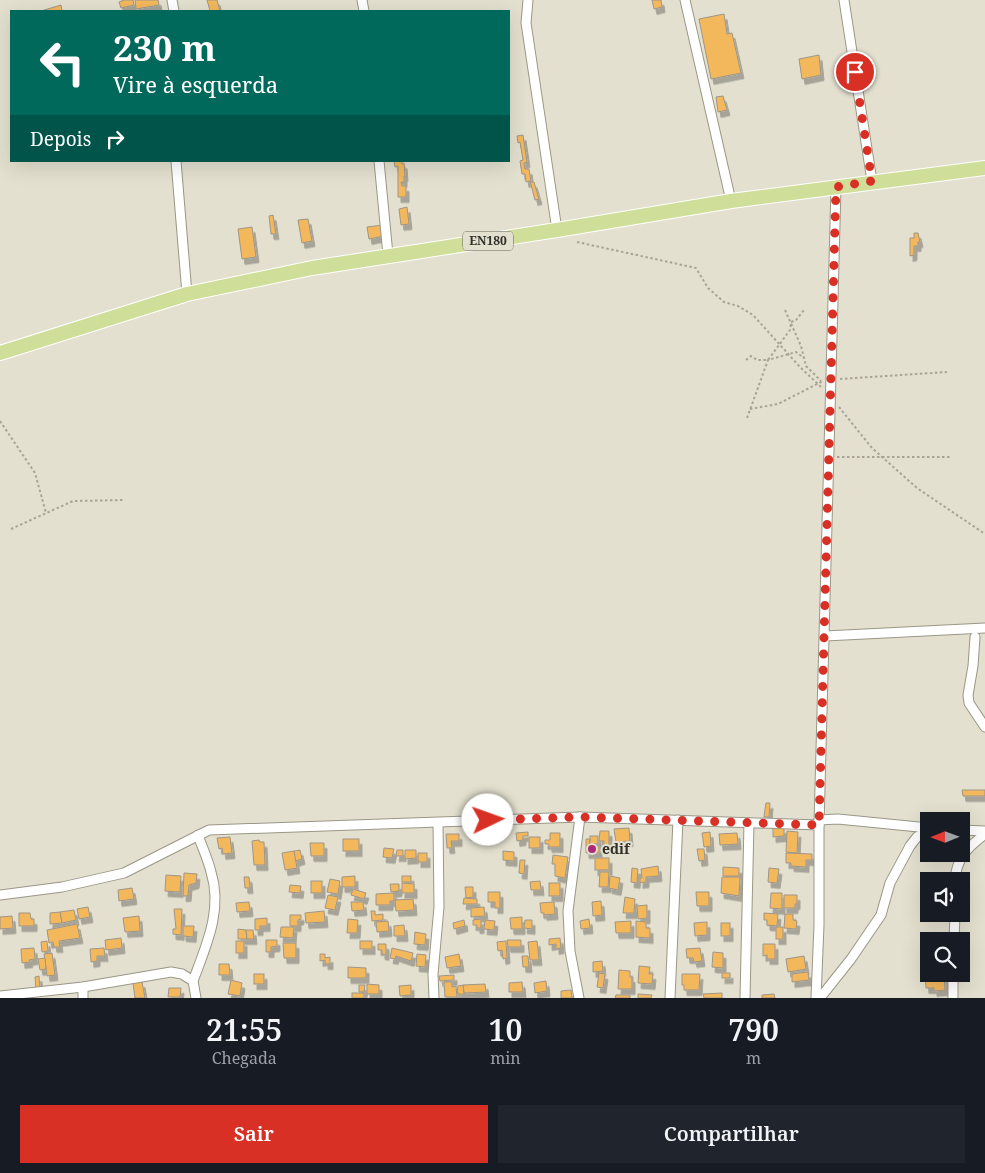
<!DOCTYPE html>
<html lang="pt">
<head>
<meta charset="utf-8">
<style>
	body { margin:0; font-family:"Noto Serif",serif; background:#20242c; color:#f1f3f6; height:100vh; display:flex; flex-direction:column; font-size:19px; white-space:nowrap }
	* { box-sizing:border-box; margin:0 }
	p { font-size:16px; color:#9ea1a6 }
	.icon { flex:none; width:28px; height:28px; fill:none; stroke:currentColor; stroke-width:2; stroke-linecap:round; stroke-linejoin:round }
	.map { position:relative; height:998px; overflow:hidden }
	.sheet { display:flex; flex-direction:column; background:#171b24; flex:1 }
	.sheet>* { flex:none }
	.hud { position:absolute; left:10px; top:10px; width:500px; height:152px; border-radius:0px; box-shadow:0 5px 20px #0002; background:#00695c; color:#fff; overflow:hidden }
	.needle { width:32px; rotate:269deg }
	.controls { position:absolute; left:920px; top:812px; display:grid; gap:10px }
	.controls a { display:grid; place-items:center; width:50px; height:50px; border-radius:0px; background:#171b24; box-shadow:0 5px 20px #0002; font-size:25px }
	.pin { position:absolute; display:grid; place-items:center; width:42px; height:42px; color:#fff; margin:-21px; border:2px solid #fff; border-radius:50%; box-shadow:0 1px 5px #0007 }
	.me { position:absolute; width:55px; margin:-28px; rotate:87deg; stroke-linejoin:round; filter:drop-shadow(0 0 4px #0008) }
	.turn { display:flex; align-items:center; gap:18px; height:105px; padding:0 20px; font-size:22px }
	.turn .icon { width:65px; height:65px; stroke-width:2.5 }
	.turn b { display:block; font-size:35px; line-height:42px }
	.then { display:flex; align-items:center; height:48px; padding:0 20px; background:#0003; gap:10px; font-size:19px }
	.eta { display:flex; justify-content:space-evenly; align-items:center; height:85px; text-align:center }
	.eta b { font-size:30px; font-weight:600; line-height:35px }
	.button { display:flex; gap:10px; margin-top:auto; padding:10px 20px }
	.button a { flex:1; height:58px; border-radius:0px; background:#d93025; color:#fff; font-size:20px; font-weight:600; line-height:58px; text-align:center }
	.button a+a { background:#20242c; color:#f1f3f6 }
	.map>svg:first-child { display:block }
	.building { fill:#f4b85c; stroke:#9f9587; filter:url(#shadow) }
	.lines { fill:none; stroke-linecap:round; stroke-linejoin:round }
	.minor-casing { stroke:#9a9787; stroke-width:11 }
	.primary-casing { stroke:#fff; stroke-width:16 }
	.path { stroke:#a7a497; stroke-width:2; stroke-dasharray:2.5 2.5; stroke-linecap:butt }
	.minor { stroke:#fff; stroke-width:9 }
	.primary { stroke:#cfde98; stroke-width:14 }
	.route { stroke:#d93025; stroke-width:9; stroke-dasharray:0 16.2 }
	.poi-dot { fill:#ab2b79; stroke:#e3e0cf; stroke-width:2 }
	.labels { text-anchor:middle; stroke-width:4; stroke-linejoin:round; paint-order:stroke }
	.shield { fill:#e3e0cf; stroke:#66645b; stroke-width:1 }
	.shield-label { font-size:12px; font-weight:bold; fill:#302f29 }
	.poi-label { font-size:14px; font-weight:bold; fill:#302f29; stroke:#e3e0cf; text-anchor:start }
</style>
</head>
<body>
<div class="map">
<svg width="985" height="998" viewBox="0 0 985 998">
	<defs>
		<filter id="shadow"><feDropShadow dx="3" dy="5.5" stdDeviation="0" flood-color="#0004"/></filter>
	</defs>
	<rect width="100%" height="100%" fill="#e3e0cf"/>
	<g class="building">
		<polygon points="124,0 133,0 134,5 121,8 119,2"/>
		<polygon points="135,0 158,0 159,5 136,9"/>
		<polygon points="207,0 217,0 220,11 210,11"/>
		<polygon points="652,0 661,0 662,7 654,9"/>
		<polygon points="61,5 62,11 41,11"/>
		<polygon points="724,14 727,34 732,33 741,73 711,79 699,19"/>
		<polygon points="819,55 821,75 802,79 799,59"/>
		<polygon points="723,96 727,110 718,112 716,97"/>
		<polygon points="523,135 527,162 524,163 525,169 529,169 531,182 534,182 539,199 535,200 530,181 526,182 525,174 522,174 520,161 523,160 520,142 518,143 517,136"/>
		<polygon points="394,161 402,161 402,164 404,163 405,176 404,176 404,182 401,182 402,186 406,186 406,197 398,197 398,166 395,167"/>
		<polygon points="407,207 409,224 401,225 399,209"/>
		<polygon points="273,215 276,234 271,234 269,216"/>
		<polygon points="308,219 312,241 302,243 298,220"/>
		<polygon points="383,225 384,236 369,239 367,227"/>
		<polygon points="252,227 256,257 242,259 238,229"/>
		<polygon points="914,233 918,233 920,242 918,242 918,246 914,246 914,255 910,256 910,238 914,238"/>
		<polygon points="962,790 985,790 985,796 963,796"/>
		<polygon points="766,803 770,803 769,817 764,817"/>
		<polygon points="629,828 630,841 616,842 614,829"/>
		<polygon points="773,828 784,828 784,836 773,837"/>
		<polygon points="468,829 478,831 477,836 467,834"/>
		<polygon points="600,831 609,831 609,847 604,847 604,841 599,841"/>
		<polygon points="787,831 798,832 797,853 786,852"/>
		<polygon points="478,832 487,832 487,837 478,836"/>
		<polygon points="528,832 528,836 523,836 523,840 517,841 516,833"/>
		<polygon points="710,832 711,846 704,847 702,833"/>
		<polygon points="550,833 560,833 560,847 549,847 549,844 545,844 545,840 550,840"/>
		<polygon points="737,833 738,844 720,845 719,834"/>
		<polygon points="446,834 459,834 459,841 451,841 452,848 447,848"/>
		<rect x="590" y="836" width="8" height="8"/>
		<polygon points="230,837 232,853 223,854 222,848 219,849 217,838"/>
		<rect x="529" y="837" width="11" height="11"/>
		<rect x="343" y="839" width="16" height="12"/>
		<polygon points="586,839 590,839 589,845 599,846 599,853 586,853"/>
		<polygon points="259,840 260,842 264,842 265,865 254,865 252,841"/>
		<polygon points="310,843 324,843 324,856 311,856"/>
		<polygon points="384,848 394,849 392,858 383,857"/>
		<polygon points="697,849 704,849 705,860 699,861"/>
		<polygon points="300,850 302,859 295,861 294,851"/>
		<polygon points="397,850 403,850 403,856 396,856"/>
		<polygon points="405,850 416,850 416,858 405,859"/>
		<polygon points="294,851 297,868 285,870 282,853"/>
		<polygon points="503,851 514,852 514,861 503,860"/>
		<rect x="418" y="853" width="9" height="9"/>
		<polygon points="786,853 812,854 812,860 806,860 806,867 791,866 791,863 786,863"/>
		<polygon points="553,855 568,857 565,878 555,876 555,864 552,864"/>
		<rect x="595" y="858" width="14" height="12"/>
		<polygon points="520,860 525,860 524,874 519,873"/>
		<polygon points="658,866 659,876 646,877 646,882 640,883 640,878 642,878 641,869"/>
		<polygon points="723,867 739,868 739,876 723,876"/>
		<polygon points="632,868 638,869 637,883 631,882"/>
		<polygon points="769,868 779,869 777,883 768,882"/>
		<polygon points="600,872 609,872 608,887 599,887"/>
		<polygon points="184,873 197,874 196,883 189,885 188,896 183,896"/>
		<polygon points="166,875 181,876 180,892 165,891"/>
		<polygon points="355,876 355,887 342,887 342,877"/>
		<rect x="402" y="876" width="9" height="6"/>
		<polygon points="610,876 620,878 618,890 609,888"/>
		<polygon points="244,877 249,877 250,888 245,888"/>
		<polygon points="722,877 740,877 739,896 721,893"/>
		<polygon points="330,879 340,881 338,894 327,892"/>
		<rect x="311" y="881" width="11" height="12"/>
		<polygon points="540,881 541,890 531,890 530,882"/>
		<polygon points="402,883 414,884 414,893 402,893"/>
		<rect x="549" y="883" width="11" height="13"/>
		<polygon points="390,884 399,884 399,891 391,892"/>
		<polygon points="290,885 301,886 300,893 289,892"/>
		<polygon points="465,887 473,887 473,897 466,898"/>
		<polygon points="132,888 134,899 119,901 118,890"/>
		<polygon points="353,889 366,893 364,899 351,895"/>
		<polygon points="488,892 500,892 500,908 495,908 495,902 488,902"/>
		<polygon points="696,892 709,892 709,906 697,906"/>
		<polygon points="394,893 394,901 390,901 390,905 376,905 376,894"/>
		<polygon points="771,893 782,893 782,909 770,908"/>
		<polygon points="328,895 338,897 335,910 325,908"/>
		<polygon points="784,895 797,895 797,904 795,904 795,908 784,908"/>
		<polygon points="625,897 635,899 634,913 623,913"/>
		<polygon points="464,898 477,899 477,904 463,904"/>
		<polygon points="413,899 414,910 396,911 395,900"/>
		<polygon points="601,901 602,915 593,916 592,902"/>
		<polygon points="249,902 250,911 237,912 236,903"/>
		<polygon points="351,902 363,902 364,910 352,911"/>
		<polygon points="554,902 555,914 544,915 544,913 541,913 540,903"/>
		<polygon points="647,905 647,918 638,919 637,906"/>
		<polygon points="88,907 90,917 79,919 77,909"/>
		<polygon points="484,907 485,916 471,917 471,908"/>
		<polygon points="174,909 182,909 181,935 173,934 173,929 176,929"/>
		<polygon points="74,910 76,920 62,923 60,912"/>
		<polygon points="324,911 325,922 306,923 305,913"/>
		<polygon points="371,911 375,911 375,915 383,914 383,920 372,921"/>
		<polygon points="60,912 62,923 50,924 50,913"/>
		<polygon points="19,913 30,913 31,919 34,919 34,926 19,926"/>
		<polygon points="764,913 778,914 777,926 767,925 767,920 764,920"/>
		<polygon points="785,914 793,914 793,920 797,921 796,929 784,928"/>
		<polygon points="290,915 301,915 301,919 298,920 298,926 290,926"/>
		<polygon points="12,916 13,928 0,929 0,917"/>
		<polygon points="139,916 140,931 125,932 123,918"/>
		<polygon points="522,917 522,929 511,929 510,918"/>
		<polygon points="267,918 267,926 260,926 260,930 255,930 255,919"/>
		<polygon points="348,919 358,920 357,933 347,933"/>
		<polygon points="481,919 481,928 477,928 477,925 473,925 473,920"/>
		<polygon points="589,919 590,928 581,929 580,921"/>
		<polygon points="464,920 465,926 454,929 453,923"/>
		<polygon points="485,920 495,921 494,930 484,929"/>
		<polygon points="525,920 532,920 532,929 524,928"/>
		<polygon points="388,921 389,931 377,932 376,922"/>
		<polygon points="631,921 631,933 616,933 615,922"/>
		<polygon points="636,921 646,922 646,928 650,928 650,938 636,937"/>
		<polygon points="707,922 707,935 695,936 694,923"/>
		<rect x="721" y="923" width="9" height="13"/>
		<polygon points="77,924 80,938 59,941 60,947 54,947 53,942 49,943 47,930"/>
		<polygon points="404,925 405,936 394,936 394,926"/>
		<polygon points="183,926 194,926 193,937 183,936"/>
		<polygon points="281,927 294,927 293,938 280,937"/>
		<rect x="776" y="927" width="7" height="12"/>
		<polygon points="238,929 246,930 247,939 238,939"/>
		<polygon points="246,930 253,930 254,939 247,939"/>
		<polygon points="415,932 426,934 425,945 414,944"/>
		<polygon points="121,938 122,948 106,950 105,940"/>
		<polygon points="560,938 561,948 556,949 556,944 549,945 549,939"/>
		<polygon points="266,940 277,940 277,946 271,947 271,952 266,952"/>
		<polygon points="507,940 521,940 521,947 508,947"/>
		<polygon points="47,941 48,951 42,952 41,942"/>
		<rect x="236" y="941" width="8" height="12"/>
		<rect x="360" y="941" width="12" height="8"/>
		<polygon points="506,941 507,958 503,959 502,950 498,951 497,942"/>
		<polygon points="537,941 539,960 530,960 528,942"/>
		<polygon points="283,943 296,943 296,958 284,958"/>
		<polygon points="378,944 386,944 386,955 382,954 382,950 378,950"/>
		<polygon points="763,944 775,944 775,959 767,959 767,955 763,956"/>
		<polygon points="34,948 35,959 29,960 30,962 22,963 21,949"/>
		<polygon points="104,948 105,956 97,956 97,961 91,962 90,949"/>
		<polygon points="392,948 413,953 411,961 396,956 395,959 390,958"/>
		<polygon points="700,948 702,961 694,962 693,958 687,958 686,949"/>
		<polygon points="713,952 723,953 723,968 712,967"/>
		<polygon points="52,953 55,975 47,976 44,954"/>
		<polygon points="320,954 325,954 325,958 330,957 330,964 325,964 325,960 320,961"/>
		<polygon points="417,954 426,955 425,967 416,966"/>
		<polygon points="459,954 461,966 447,968 445,957"/>
		<polygon points="522,956 528,956 529,967 523,967"/>
		<polygon points="804,956 806,969 788,972 786,959"/>
		<polygon points="45,958 46,969 40,970 38,959"/>
		<polygon points="602,961 603,971 593,972 593,962"/>
		<polygon points="219,964 229,964 230,975 219,975"/>
		<polygon points="639,966 650,967 649,974 653,974 652,984 638,983"/>
		<polygon points="348,967 366,968 366,978 348,978"/>
		<polygon points="619,970 630,971 630,977 632,977 632,989 618,989"/>
		<polygon points="808,972 809,980 792,982 792,974"/>
		<polygon points="599,973 605,974 603,988 597,987"/>
		<rect x="722" y="973" width="8" height="5"/>
		<polygon points="925,973 944,974 945,990 934,991 934,988 926,988"/>
		<rect x="254" y="974" width="10" height="10"/>
		<polygon points="682,974 700,974 699,990 684,990 684,985 682,985"/>
		<polygon points="454,975 454,980 440,981 439,976"/>
		<polygon points="39,976 40,989 36,990 35,977"/>
		<polygon points="231,980 242,983 240,996 228,994"/>
		<polygon points="546,981 547,991 535,993 534,983"/>
		<polygon points="142,982 145,998 135,998 133,983"/>
		<polygon points="444,982 452,982 452,987 456,986 457,997 445,997"/>
		<polygon points="522,982 523,992 509,992 509,983"/>
		<polygon points="367,984 379,985 379,994 367,994"/>
		<polygon points="485,984 486,992 464,993 463,985"/>
		<polygon points="359,985 365,985 364,992 359,992"/>
		<polygon points="411,985 411,995 400,996 399,986"/>
		<polygon points="463,985 464,994 460,995 459,993 457,993 458,986"/>
		<polygon points="169,988 181,988 180,997 168,997"/>
		<polygon points="571,990 572,998 561,998 561,991"/>
		<rect x="352" y="993" width="12" height="5"/>
		<polygon points="722,993 722,998 704,998 703,994"/>
		<polygon points="638,994 652,995 651,998 638,998"/>
		<polygon points="774,994 775,998 762,998 762,995"/>
		<polygon points="616,995 630,995 630,998 615,998"/>
	</g>
	<g class="lines">
		<g class="minor-casing">
			<g id="minor">
				<polyline points="172,0 174,11"/>
				<polyline points="362,0 364,11"/>
				<polyline points="528,0 526,23 557,230"/>
				<polyline points="685,0 731,201"/>
				<polyline points="844,0 872,181"/>
				<polyline points="176,161 187,294"/>
				<polyline points="379,161 388,255"/>
				<polyline points="825,636 985,628"/>
				<polyline points="975,637 973,666 968,695 969,703 985,727"/>
				<polyline points="819,820 838,819 929,828"/>
				<polyline points="961,830 985,831"/>
				<path d="M955 881C956 858 968 847 985 834"/>
				<polyline points="0,895 62,887 124,873 209,830 580,817 819,825"/>
				<polyline points="954,941 955,914"/>
				<polyline points="953,974 953,998"/>
				<path d="M193 981C206 946 223 910 211 872 208 859 202 847 198 835"/>
				<polyline points="83,987 83,998"/>
				<polyline points="0,996 83,987 171,972 182,974 193,981 196,998"/>
				<polyline points="434,998 433,974 439,907 438,823"/>
				<polyline points="579,998 570,951 568,911 580,817"/>
				<polyline points="670,998 678,820"/>
				<polyline points="745,998 749,823"/>
				<polyline points="816,998 819,925 819,825 836,187"/>
				<polyline points="820,998 851,959 881,915 890,883 910,846 917,837 929,830"/>
			</g>
		</g>
		<g class="primary-casing">
			<polyline id="primary" points="0,353 187,294 312,268 557,230 731,201 985,168"/>
		</g>
		<g class="path">
			<polyline points="577,242 696,268 708,288 724,302 738,306 753,315 800,367 821,387"/>
			<polyline points="785,310 801,346 806,366 821,381"/>
			<polyline points="746,360 751,356 757,360 768,360 790,330 791,322 796,320 804,310"/>
			<polyline points="840,379 947,372"/>
			<polyline points="839,407 872,448 917,488 985,534"/>
			<polyline points="750,409 778,404 823,381"/>
			<polyline points="747,418 768,360 796,352 804,358"/>
			<polyline points="0,421 35,473 46,513"/>
			<polyline points="837,457 952,457"/>
			<polyline points="11,529 73,501 125,500"/>
		</g>
		<use href="#minor" class="minor"/>
		<use href="#primary" class="primary"/>
	</g>
	<g class="lines">
		<polyline class="route" points="488,820 580,817 819,825 836,187 872,181 855,72"/>
	</g>
	<circle class="poi-dot" cx="592" cy="849" r="5"/>
	<g class="labels">
		<rect class="shield" x="463" y="231.5" width="50" height="19" rx="4"/>
		<g class="shield-label">
			<text x="488" y="245">EN180</text>
		</g>
		<g class="poi-label">
			<text x="602" y="854">edif</text>
		</g>
	</g>
</svg>
<div class="controls">
<a><svg class="needle" viewBox="-14 -14 28 28"><path d="M0-13l5 13h-10z" fill="#e53935"/><path d="M0 13l5-13h-10z" fill="#9ea1a6"/></svg></a>
<a><svg class="icon" aria-label="sound" viewBox="0 0 24 24"><path d="M4 9h4l5-4v14l-5-4H4zM17 9q2 3 0 6"/></svg></a>
<a><svg class="icon" aria-label="search" viewBox="0 0 24 24"><circle cx="10" cy="10" r="6"/><path d="M15 15l6 6"/></svg></a>
</div>
<div class="pin" style="left:855px;top:72px;background:#d93025"><svg class="icon" aria-label="arrive" viewBox="0 0 24 24"><path d="M6 21V4h12l-3 4 3 4H6"/></svg></div>
<svg class="me" style="left:488px;top:820px" viewBox="-20 -20 40 40"><circle r="19" fill="#fff"/><path d="M0-13L10 11 0 6-10 11z" fill="#d93025"/></svg>
<div class="hud">
<div class="turn"><svg class="icon" aria-label="left" viewBox="0 0 24 24"><path d="M17 20v-9H6M10 6l-5 5 5 5"/></svg><div><b>230 m</b>Vire à esquerda</div></div>
<div class="then">Depois<svg class="icon" aria-label="right" viewBox="0 0 24 24"><path d="M7 20v-9h11M14 6l5 5-5 5"/></svg></div>
</div>
</div>
<section class="sheet">
<div class="eta">
<div><b>21:55</b><p>Chegada</p></div>
<div><b>10</b><p>min</p></div>
<div><b>790</b><p>m</p></div>
</div>
<div class="button"><a>Sair</a><a>Compartilhar</a></div>
</section>
</body>
</html>
